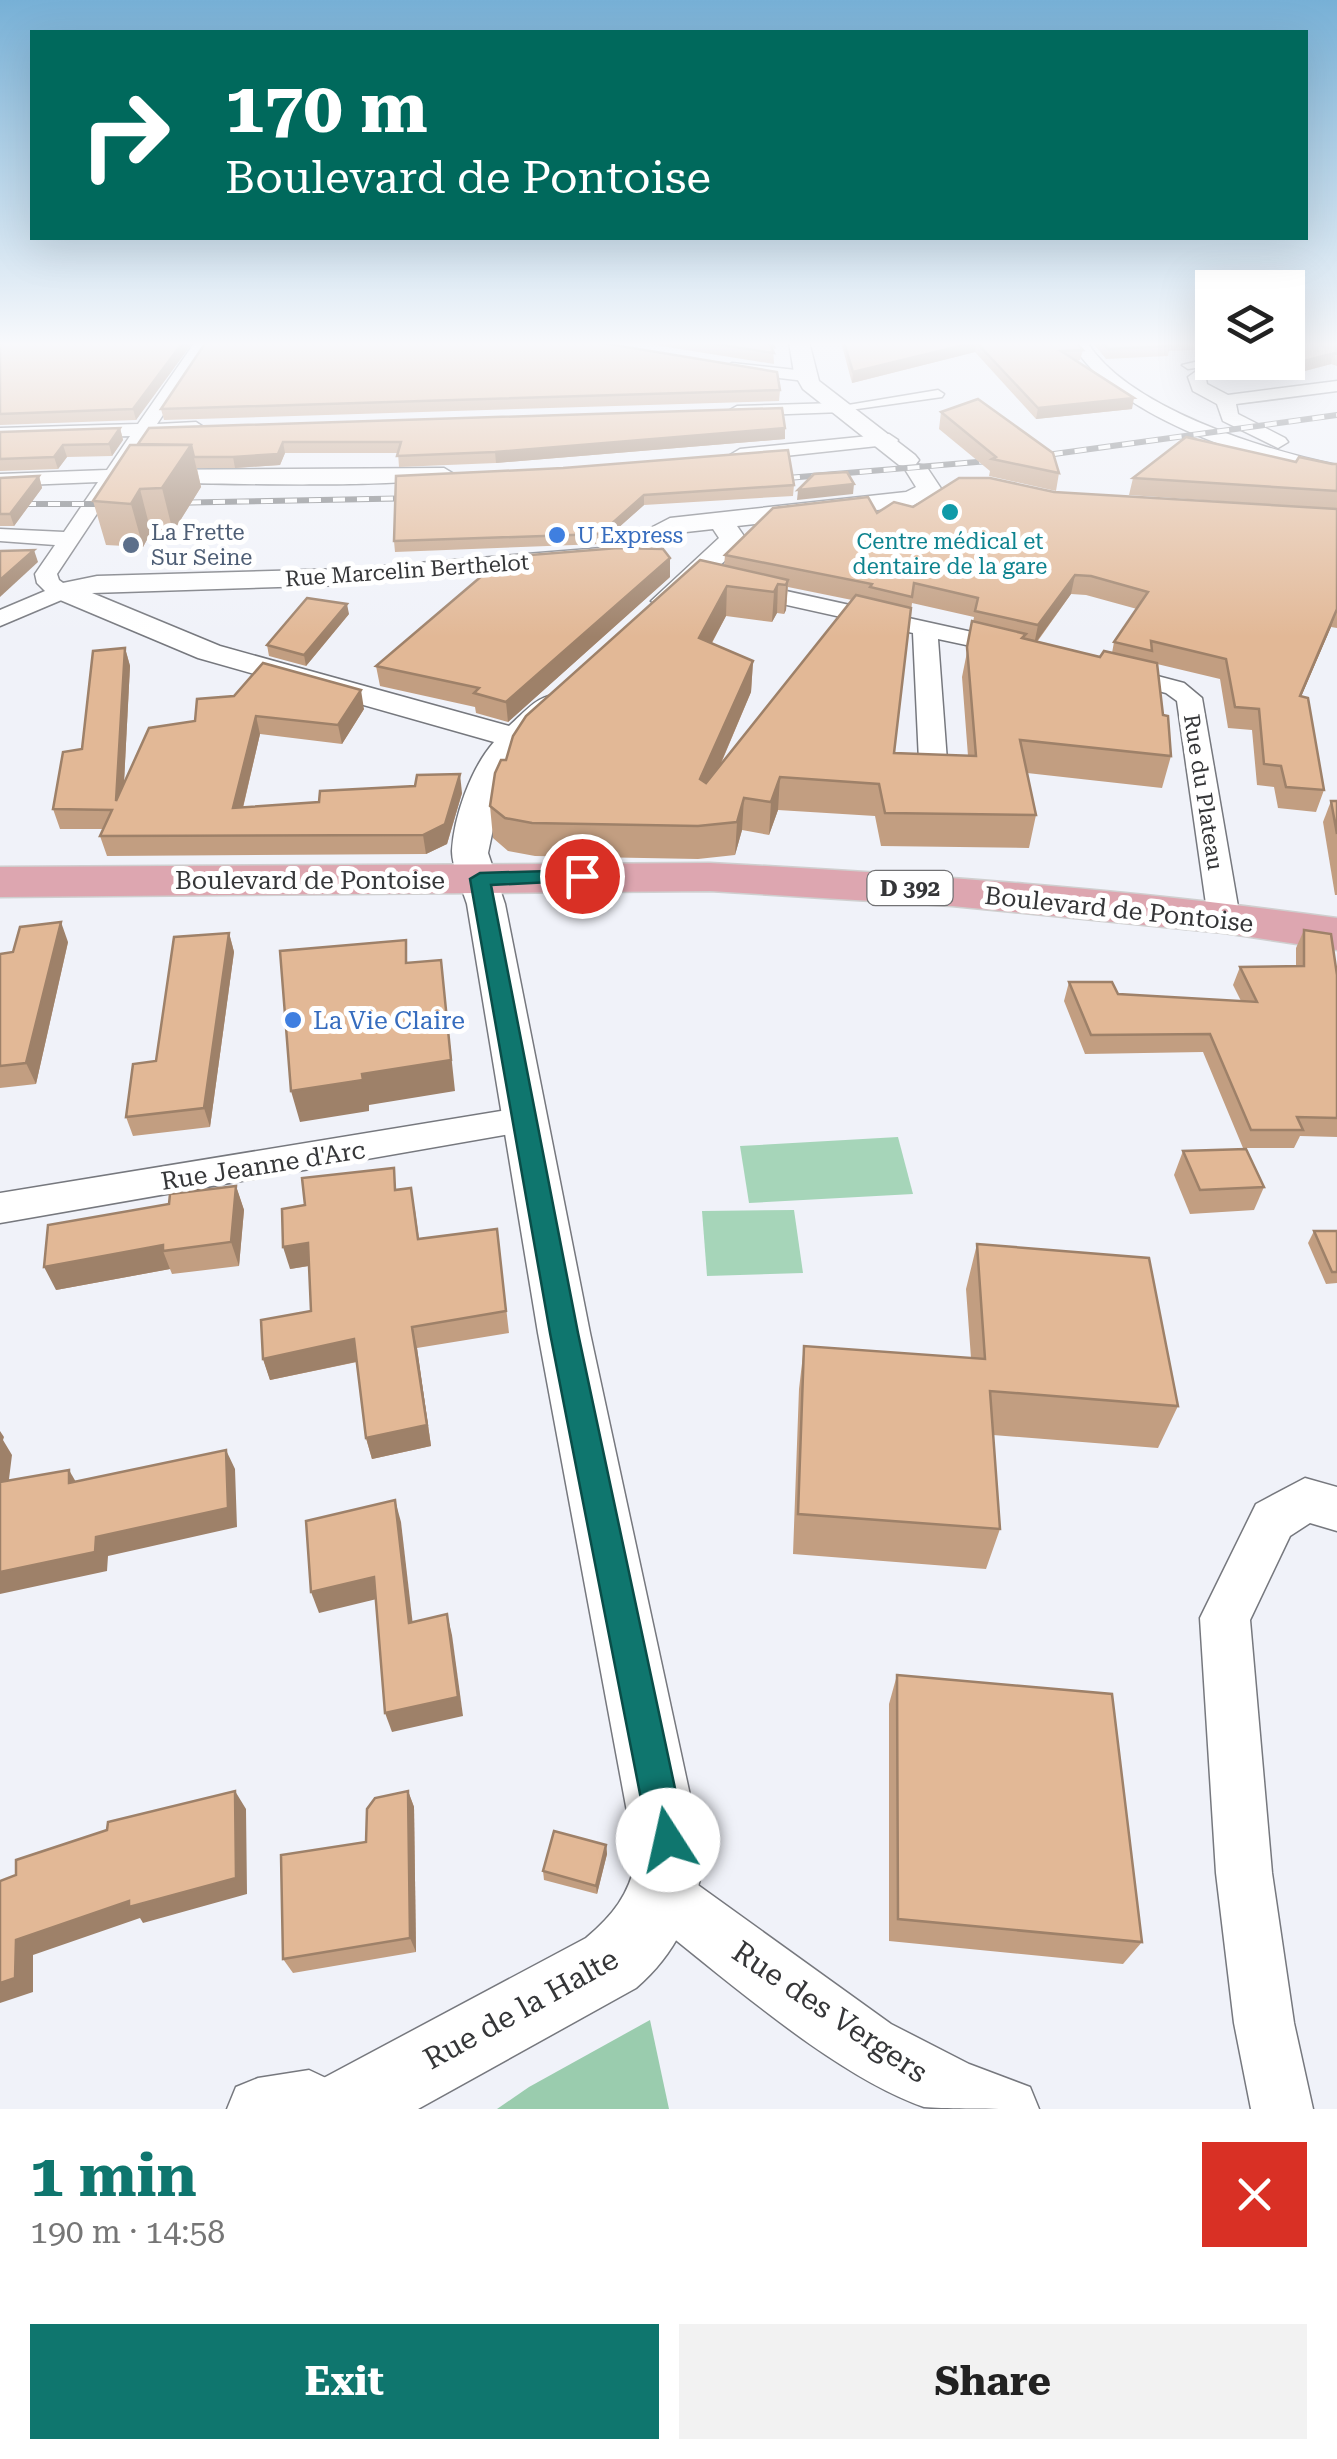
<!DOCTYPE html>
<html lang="en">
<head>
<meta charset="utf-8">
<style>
	body { margin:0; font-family:"Roboto Serif",serif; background:#f2f2f2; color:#222; height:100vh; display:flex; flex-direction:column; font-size:38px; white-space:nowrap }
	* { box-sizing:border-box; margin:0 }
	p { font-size:32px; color:#767676 }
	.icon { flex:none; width:55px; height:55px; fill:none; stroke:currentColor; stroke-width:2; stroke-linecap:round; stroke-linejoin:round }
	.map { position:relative; height:2109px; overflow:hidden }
	.sheet { display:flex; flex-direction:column; background:#fff; flex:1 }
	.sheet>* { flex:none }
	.banner { position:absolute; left:30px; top:30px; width:1278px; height:210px; border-radius:0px; box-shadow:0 10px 40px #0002; background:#00695c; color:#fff; overflow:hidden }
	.tools { position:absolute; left:1195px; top:270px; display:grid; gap:20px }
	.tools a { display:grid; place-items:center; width:110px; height:110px; border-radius:0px; background:#fff; box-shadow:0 10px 40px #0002; font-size:50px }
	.pin { position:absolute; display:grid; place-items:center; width:85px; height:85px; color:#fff; margin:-42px; border:5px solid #fff; border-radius:50%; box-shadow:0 2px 10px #0007 }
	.me { position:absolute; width:110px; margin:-55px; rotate:350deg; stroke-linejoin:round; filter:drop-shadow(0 0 8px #0008) }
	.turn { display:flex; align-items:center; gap:35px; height:210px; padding:0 30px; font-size:45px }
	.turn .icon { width:130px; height:130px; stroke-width:2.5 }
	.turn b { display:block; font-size:70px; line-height:85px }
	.round { display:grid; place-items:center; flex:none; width:105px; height:105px; border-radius:0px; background:#f2f2f2 }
	.headline { display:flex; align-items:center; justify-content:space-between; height:170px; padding:0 30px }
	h1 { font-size:60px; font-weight:700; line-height:75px; color:#0f766e }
	.primary-button { display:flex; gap:20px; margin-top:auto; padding:20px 30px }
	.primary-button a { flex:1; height:115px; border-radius:0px; background:#0f766e; color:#fff; font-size:40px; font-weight:700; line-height:115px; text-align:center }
	.primary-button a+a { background:#f2f2f2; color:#222 }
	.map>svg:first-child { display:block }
	.green { fill:#a6d5b9 }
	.forest { fill:#9accae }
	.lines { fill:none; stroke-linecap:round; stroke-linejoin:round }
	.pedestrian-casing { stroke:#76787e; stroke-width:3 }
	.minor-casing { stroke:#76787e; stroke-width:3 }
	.tertiary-casing { stroke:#76787e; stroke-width:3 }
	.primary-casing { stroke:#cfcfcf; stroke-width:3 }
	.pedestrian { fill:#fff; fill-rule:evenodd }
	.minor { fill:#fff; fill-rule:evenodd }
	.tertiary { fill:#fff; fill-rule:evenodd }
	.primary { fill:#dda6b0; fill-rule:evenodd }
	.rail-casing { stroke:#747679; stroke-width:6 }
	.rail { stroke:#fff; stroke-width:4; stroke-dasharray:12; stroke-linecap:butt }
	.wall { fill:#c29e81; fill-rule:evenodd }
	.shaded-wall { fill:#9e8169 }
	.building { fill:#e2b896; stroke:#9e8169; stroke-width:2.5 }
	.route { fill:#0f766e; stroke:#0a4d48; stroke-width:2.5 }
	.culture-dot { fill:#0f9aa8; stroke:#fff; stroke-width:4 }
	.shop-dot { fill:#3f7fe0; stroke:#fff; stroke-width:4 }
	.service-dot { fill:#5c6f8a; stroke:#fff; stroke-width:4 }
	.labels { text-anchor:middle; stroke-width:10; stroke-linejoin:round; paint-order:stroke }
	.far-service-label { font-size:22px; fill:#4e5e75; stroke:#fff; text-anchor:start }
	.far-shop-label { font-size:22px; fill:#366cbe; stroke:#fff; text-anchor:start }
	.far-culture-label { font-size:22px; fill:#0d838f; stroke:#fff }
	.far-street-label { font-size:22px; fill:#353638; stroke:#fff }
	.shield { fill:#fff; stroke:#727274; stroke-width:2.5 }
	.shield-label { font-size:22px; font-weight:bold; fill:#353638 }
	.street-label { font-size:25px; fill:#353638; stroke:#fff }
	.shop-label { font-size:25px; fill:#366cbe; stroke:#fff; text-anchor:start }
	.near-street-label { font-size:30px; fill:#353638; stroke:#fff }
</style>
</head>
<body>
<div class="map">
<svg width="1337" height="2109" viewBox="0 0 1337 2109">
	<rect width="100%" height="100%" fill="#f0f2f9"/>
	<g class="green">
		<polygon points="898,1137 913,1194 749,1203 740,1146"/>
		<polygon points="794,1210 803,1273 707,1276 702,1211"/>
	</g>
	<polygon class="forest" points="650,2020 669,2109 497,2109 529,2087"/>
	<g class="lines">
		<g class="pedestrian-casing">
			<g id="pedestrian">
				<polygon points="1212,358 1216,365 1188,369 1182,365"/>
				<polygon points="938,390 944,394 942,397 836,412 830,408"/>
			</g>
		</g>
		<g class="minor-casing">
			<g id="minor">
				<path d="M195 342H211L157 424 196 422 205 428 196 434 149 435 126 470 444 468 454 474C435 491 164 482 118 482L57 574 59 580 74 591 71 596 0 626V610L45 591 37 583 35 574 55 545 0 541V529L64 532 98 482 0 486V474L107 470 130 436 0 440V428L138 424Z"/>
				<path d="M1071 342H1087C1128 408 1264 450 1337 465V477C1254 460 1116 419 1071 342Z"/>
				<polygon points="1212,360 1230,362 1206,379 1207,384 1228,395 1337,381 1337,391 1236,404 1238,414 1285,438 1288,442 1278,448 1223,421 1217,404 1193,391 1188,377"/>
				<polygon points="732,363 805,371 814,376 805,381 726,372 723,368"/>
				<polygon points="836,403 842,404 842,412 737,416 728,411 737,406"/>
				<polygon points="889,434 898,440 896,444 740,461 730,455 740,449"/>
				<polygon points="741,581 1013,641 1025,648 1013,655 938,639 947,761 933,769 919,761 913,633 733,593 730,588"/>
				<polygon points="1112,664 1184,683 1202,698 1240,918 1235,925 1213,925 1208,918 1177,701 1166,693 1103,677 1099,672"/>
				<polygon points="526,1107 539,1111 544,1120 539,1129 0,1223 0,1193"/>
				<polygon points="1305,1478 1337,1487 1337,1531 1310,1523 1290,1536 1250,1620 1272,1873 1294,2023 1313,2109 1251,2109 1234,2023 1216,1873 1200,1618 1256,1504"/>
				<path d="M664 1867 684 1875 891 2024 969 2064 1030 2087 1039 2109C1012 2109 946 2109 924 2107 832 2075 722 1975 644 1915L636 1895 644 1875Z"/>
				<polygon points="309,2070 345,2087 354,2109 227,2109 236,2087 258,2078"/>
			</g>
		</g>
		<g class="tertiary-casing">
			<path id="tertiary" d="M789 342H809L819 381 915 455 919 460 916 464 926 466 942 490 912 506 737 526 746 539 742 545 675 607 665 609 651 601 719 538 713 529 677 533 641 556 617 563 343 585 92 593 220 646 509 726C526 711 541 690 565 696L570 703 526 745 509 766 503 781 488 853 505 904 590 1333 704 1860C695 1911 676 1954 636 1988L418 2109H305L316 2082 586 1938C613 1915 629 1895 636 1860L538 1333 467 904C462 888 452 867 452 851 454 816 471 768 494 742L198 658 53 597 49 591 53 585 97 576 343 569 614 547 670 518 906 492 916 487 906 471 909 467 899 465 803 389 794 373Z"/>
		</g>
		<g class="primary-casing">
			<path id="primary" d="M710 863C920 874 1129 889 1337 918V950L1224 933 952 906 710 891 0 897V867Z"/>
		</g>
		<use href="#pedestrian" class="pedestrian"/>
		<use href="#minor" class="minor"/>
		<use href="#tertiary" class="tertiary"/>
		<use href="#primary" class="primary"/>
		<g class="rail-casing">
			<g id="rail">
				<polyline points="764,480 1025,458 1337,415"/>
				<polyline points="165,503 425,498"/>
				<polyline points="0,504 120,504"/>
			</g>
		</g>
		<use href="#rail" class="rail"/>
	</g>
	<g class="wall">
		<polygon points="0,342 193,342 136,420 0,425"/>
		<polygon points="636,342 773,342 774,364"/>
		<polygon points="841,342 1076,342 1083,350 1080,360 1077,361 1132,409 1036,419 975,352 852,383"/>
		<polygon points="1092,342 1212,342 1212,349 1169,351 1168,356 1106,359"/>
		<polygon points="1337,342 1337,366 1331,364 1301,372 1277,362 1288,362 1288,345 1292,348"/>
		<polygon points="780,390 779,401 164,420 161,409"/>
		<polygon points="941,412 1059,473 1056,491 989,476 990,471 939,429"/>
		<polygon points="120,428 123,440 112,456 67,457 58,469 0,471 0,432"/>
		<polygon points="785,428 785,439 496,463 399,467 398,453 285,453 280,465 235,468 197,468 201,487 173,532 151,532 143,547 106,545 93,501 130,445"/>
		<path d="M1296 462 1337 464V628L1331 627 1301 697 1324 790 1316 812 1278 808 1274 787 1257 785 1252 730 1228 728 1220 679 1157 664 1163 715 1171 756 1162 788 1027 773 1036 815 1029 848 881 846 875 816 778 810 769 835 742 830 735 855 698 859 535 856 508 851 493 838 490 806 506 760 724 566 725 555 877 513 913 507 1054 492 1291 506 1129 495 1133 478ZM788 587 852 600 720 766 751 692 753 661 712 643 726 616 772 622 777 613 784 614 786 610ZM1071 594 1086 595 1137 609 1114 642 1112 653 1100 657 1037 642ZM912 603 974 617 962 677 968 756 894 753Z"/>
		<polygon points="39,476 42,488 14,526 0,526 0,478"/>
		<polygon points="396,476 794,485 793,496 644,505 600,544 395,552 394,541"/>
		<polygon points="670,577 508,722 476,713 475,707 380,686 376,666"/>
		<polygon points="349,614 306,666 269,656 267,645"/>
		<polygon points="125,648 130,666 124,783 195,721 197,699 364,709 342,744 260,734 243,808 462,793 447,844 426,854 107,856 100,836 104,829 60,829 53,809 82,749"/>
		<polygon points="1331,801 1337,801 1337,895 1335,895 1323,822"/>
		<polygon points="1304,930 1337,975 1337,1137 1300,1136 1294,1148 1243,1148 1203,1052 1085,1054 1064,1001 1069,982 1118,994 1241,1001 1233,985 1240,967 1296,966 1296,948"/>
		<polygon points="229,933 234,952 210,1127 133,1136 126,1117"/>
		<polygon points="68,942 36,1084 0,1088 0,954"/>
		<polygon points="1183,1151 1264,1187 1254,1210 1190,1214 1174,1175"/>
		<polygon points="236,1186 244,1210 239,1266 172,1274 170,1269 56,1290 169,1204"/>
		<polygon points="398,1190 415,1210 419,1239 497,1229 509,1333 417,1348 431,1446 372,1459 366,1438 357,1362 270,1380 263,1359 311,1311 309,1266 290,1269"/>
		<polygon points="1314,1231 1337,1231 1337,1283 1326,1284 1308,1243"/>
		<polygon points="977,1244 1178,1406 1158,1448 993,1435 1000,1529 986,1569 793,1554 799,1389 804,1346 971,1358 966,1289"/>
		<polygon points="897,1675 1142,1942 1123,1964 889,1941 889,1704"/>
		<polygon points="408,1791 414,1807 416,1952 293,1973 283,1959 366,1842"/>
		<polygon points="606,1845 607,1854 597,1894 544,1880 543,1871"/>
	</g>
	<g class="shaded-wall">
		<polygon points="183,342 193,342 136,420 133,409"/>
		<polygon points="976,342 975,352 852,383 853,372"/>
		<polygon points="1334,353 1331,364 1301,372 1304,361"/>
		<polygon points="1134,398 1132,409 1036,419 1038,408"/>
		<polygon points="120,428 123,440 112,456 109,444"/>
		<polygon points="785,428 785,439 496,463 495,452"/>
		<polygon points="283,442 285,453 280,465 235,468 233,457"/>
		<polygon points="63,445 67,457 58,469 54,457"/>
		<polygon points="191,445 201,487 173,532 162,488"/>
		<polygon points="39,476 42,488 14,526 10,514"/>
		<polygon points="854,484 853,494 797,500 798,490"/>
		<polygon points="140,489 151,532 143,547 131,504"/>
		<polygon points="644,495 644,505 600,544 600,534"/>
		<polygon points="34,550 38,562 0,597 0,580"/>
		<polygon points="670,558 670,577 508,722 506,702"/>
		<polygon points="1075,575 1071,594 1034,645 1038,625"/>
		<polygon points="788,580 786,610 784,614 786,585"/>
		<polygon points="778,584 777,613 772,622 774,592"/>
		<polygon points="727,586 726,616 698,668 699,638"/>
		<polygon points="347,604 349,614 306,666 304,655"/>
		<polygon points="1337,609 1331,627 1292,717 1300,696"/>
		<polygon points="125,648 130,666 122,821 116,801"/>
		<polygon points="753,661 751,692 700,812 700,779"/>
		<polygon points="361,690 364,709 342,744 338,725"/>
		<polygon points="256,716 260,734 238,828 233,808"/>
		<polygon points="460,774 462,793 447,844 426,854 423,835"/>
		<polygon points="780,777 778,810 769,835 771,802"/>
		<polygon points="744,798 742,830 735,855 737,822"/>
		<polygon points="61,922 68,942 36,1084 26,1063"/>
		<polygon points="229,933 234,952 210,1127 204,1108"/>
		<polygon points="441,960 455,1091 369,1105 369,1111 300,1122 291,1091 362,1074"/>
		<polygon points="236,1186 244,1210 239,1266 231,1242"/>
		<polygon points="308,1243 314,1265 290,1269 283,1247"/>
		<polygon points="163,1245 163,1251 170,1269 56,1290 44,1267"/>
		<polygon points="412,1327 417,1348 431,1446 372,1459 366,1438"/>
		<polygon points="354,1339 360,1361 270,1380 263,1359"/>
		<polygon points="0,1431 4,1437 3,1440 12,1455 6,1503 0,1495"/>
		<polygon points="226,1450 235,1469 237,1527 108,1556 107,1571 0,1594 0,1572 96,1537"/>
		<polygon points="69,1470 80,1489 69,1483"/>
		<polygon points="395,1500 401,1522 415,1643 409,1623"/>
		<polygon points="374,1577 381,1598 319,1613 311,1592"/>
		<polygon points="447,1614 452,1635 463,1716 392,1732 385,1713"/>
		<polygon points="235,1791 246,1809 247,1894 143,1923 140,1918 33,1955 33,1992 0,2003 0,1983 16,1940"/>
		<polygon points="408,1791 414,1807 416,1952 410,1938"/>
		<polygon points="606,1845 607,1854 597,1894 596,1886"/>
	</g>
	<g class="building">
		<polygon points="0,342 183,342 133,409 0,414"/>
		<polygon points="206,342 596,342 777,372 780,390 161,409"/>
		<polygon points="702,342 773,342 774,347 770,345 774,353"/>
		<polygon points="844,342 976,342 853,372"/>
		<polygon points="976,342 1076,342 1083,350 1061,351 1134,398 1038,408"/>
		<polygon points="1102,342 1166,342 1170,346 1108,349"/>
		<polygon points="1321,342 1337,342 1337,354 1334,353 1304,361 1288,354 1288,345 1292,348"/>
		<polygon points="978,399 1053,453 1059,473 992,459 996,457 941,412"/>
		<polygon points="782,408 785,428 495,452 397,456 401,442 283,442 278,454 233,457 194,457 191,445 138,444 149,428"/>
		<polygon points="120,428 109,444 63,445 54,457 0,459 0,432"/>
		<polygon points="1186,437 1296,462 1299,457 1332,464 1337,464 1337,491 1133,478"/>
		<polygon points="130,445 191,445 162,488 140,489 131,504 93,501"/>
		<polygon points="788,450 794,485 644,495 600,534 394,541 396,476 563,468"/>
		<polygon points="847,472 854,484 798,490 814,474"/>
		<polygon points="39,476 10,514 0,514 0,478"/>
		<polygon points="959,478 990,478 1054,492 1337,509 1337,609 1300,696 1308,698 1324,790 1286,787 1281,766 1264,764 1259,709 1235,707 1226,659 1151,641 1152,651 1114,642 1148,592 1091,576 1075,575 1038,625 975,611 978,598 914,583 912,597 870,587 872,584 725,555 773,508 868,497 877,513 894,502 913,507"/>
		<polygon points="618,548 663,549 670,558 506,702 474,693 479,688 376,666 504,557"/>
		<polygon points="34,550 0,580 0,551"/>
		<polygon points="700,560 788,580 786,585 778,584 774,592 727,586 699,638 753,661 700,779 706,783 856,595 911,608 894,753 976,756 967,647 972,621 1026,634 1022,638 1100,657 1104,651 1157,663 1163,715 1168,716 1171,756 1020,740 1036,815 885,813 879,784 780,777 771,802 744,798 737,822 698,826 532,823 505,818 490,806 495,773 501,760 506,760 513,736 526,716"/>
		<polygon points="307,598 347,604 304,655 267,645"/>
		<polygon points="125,648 116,801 149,728 195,721 197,699 234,696 263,663 361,690 338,725 256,716 233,808 319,802 320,791 415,786 417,775 460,774 445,824 423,835 100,836 112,810 53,809 63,752 82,749 93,651"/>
		<polygon points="1331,801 1337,801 1337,834"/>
		<polygon points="61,922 26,1063 0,1066 0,954 13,952 20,927"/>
		<polygon points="1304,930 1331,934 1337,975 1337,1118 1297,1117 1303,1130 1251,1130 1210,1034 1091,1035 1069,982 1112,982 1118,994 1257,1002 1240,967 1304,966"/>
		<polygon points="229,933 204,1108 126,1117 133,1064 156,1061 174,937"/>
		<polygon points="406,940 406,963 441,960 451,1060 362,1074 363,1080 291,1091 280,951"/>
		<polygon points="1246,1149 1264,1187 1200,1190 1183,1151"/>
		<polygon points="394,1168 395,1190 411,1188 418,1239 497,1229 506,1311 412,1327 427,1425 366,1438 354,1339 263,1359 261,1320 311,1311 308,1243 283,1247 282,1209 305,1205 302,1178"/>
		<polygon points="236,1186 231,1242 163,1251 163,1245 44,1267 48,1225 169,1204 170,1194"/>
		<polygon points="1314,1231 1337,1231 1337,1272 1332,1272"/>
		<polygon points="977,1244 1149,1258 1178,1406 990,1391 1000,1529 798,1514 804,1346 985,1359"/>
		<polygon points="226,1450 228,1508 96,1537 95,1552 0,1572 0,1482 69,1470 69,1483"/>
		<polygon points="395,1500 409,1623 447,1614 458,1697 385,1713 374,1577 311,1592 306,1521"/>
		<polygon points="897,1675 1112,1694 1142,1942 898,1919"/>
		<polygon points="235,1791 236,1878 129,1907 129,1901 16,1940 15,1978 0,1983 0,1881 16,1875 16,1860 107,1830 108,1822"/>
		<polygon points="408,1791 410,1938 283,1959 281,1855 366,1842 367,1809 375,1798"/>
		<polygon points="554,1831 606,1845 596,1886 543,1871"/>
	</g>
	<linearGradient id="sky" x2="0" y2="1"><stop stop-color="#77b0d6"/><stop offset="0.54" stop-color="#f8f9fc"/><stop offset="1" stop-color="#f8f9fc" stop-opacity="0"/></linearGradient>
	<rect width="1337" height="637" fill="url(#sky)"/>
	<polygon class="route" points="582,870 589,872 589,880 491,885 578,1333 686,1840 680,1853 668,1858 655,1853 649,1840 550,1333 470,879 480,873"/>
	<circle class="culture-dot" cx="950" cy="512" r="10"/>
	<g class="shop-dot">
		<circle cx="557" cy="535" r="10"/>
		<circle cx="293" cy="1020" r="10"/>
	</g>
	<circle class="service-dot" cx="131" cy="545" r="10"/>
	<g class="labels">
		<g class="far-service-label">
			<text x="151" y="540">La Frette<tspan x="151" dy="25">Sur Seine</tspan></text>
		</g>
		<g class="far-shop-label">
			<text x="577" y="543">U Express</text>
		</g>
		<g class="far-culture-label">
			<text x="950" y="549">Centre médical et<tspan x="950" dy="25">dentaire de la gare</tspan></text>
		</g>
		<g class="far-street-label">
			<text transform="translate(407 570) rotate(-4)" y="8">Rue Marcelin Berthelot</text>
			<text transform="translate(1204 792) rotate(81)" y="8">Rue du Plateau</text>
		</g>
		<rect class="shield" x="867.5" y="871" width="85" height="34" rx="8"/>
		<g class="shield-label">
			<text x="910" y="896">D 392</text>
		</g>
		<g class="street-label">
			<text x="310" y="889">Boulevard de Pontoise</text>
			<text transform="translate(1119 909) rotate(6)" y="9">Boulevard de Pontoise</text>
			<text transform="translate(263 1165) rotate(-9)" y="9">Rue Jeanne d'Arc</text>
		</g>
		<g class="shop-label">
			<text x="313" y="1029">La Vie Claire</text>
		</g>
		<g class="near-street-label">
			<text transform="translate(521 2009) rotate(-29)" y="10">Rue de la Halte</text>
			<text transform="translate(830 2012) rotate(34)" y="10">Rue des Vergers</text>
		</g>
	</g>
</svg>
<div class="tools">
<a><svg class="icon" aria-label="layers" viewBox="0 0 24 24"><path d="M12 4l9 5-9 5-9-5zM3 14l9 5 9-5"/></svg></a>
</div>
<div class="pin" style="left:582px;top:876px;background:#d93025"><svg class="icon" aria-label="arrive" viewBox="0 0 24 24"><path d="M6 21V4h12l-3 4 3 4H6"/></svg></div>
<svg class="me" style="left:668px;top:1840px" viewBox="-20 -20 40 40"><circle r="19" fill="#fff"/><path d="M0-13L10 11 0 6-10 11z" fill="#0f766e"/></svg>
<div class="banner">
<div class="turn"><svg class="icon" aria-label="right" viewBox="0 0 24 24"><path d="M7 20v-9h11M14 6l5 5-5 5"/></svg><div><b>170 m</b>Boulevard de Pontoise</div></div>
</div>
</div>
<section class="sheet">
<div class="headline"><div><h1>1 min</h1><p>190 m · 14:58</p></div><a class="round" style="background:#d93025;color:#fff"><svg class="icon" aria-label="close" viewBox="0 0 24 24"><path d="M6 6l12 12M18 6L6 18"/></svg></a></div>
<div class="primary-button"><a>Exit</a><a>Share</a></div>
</section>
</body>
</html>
